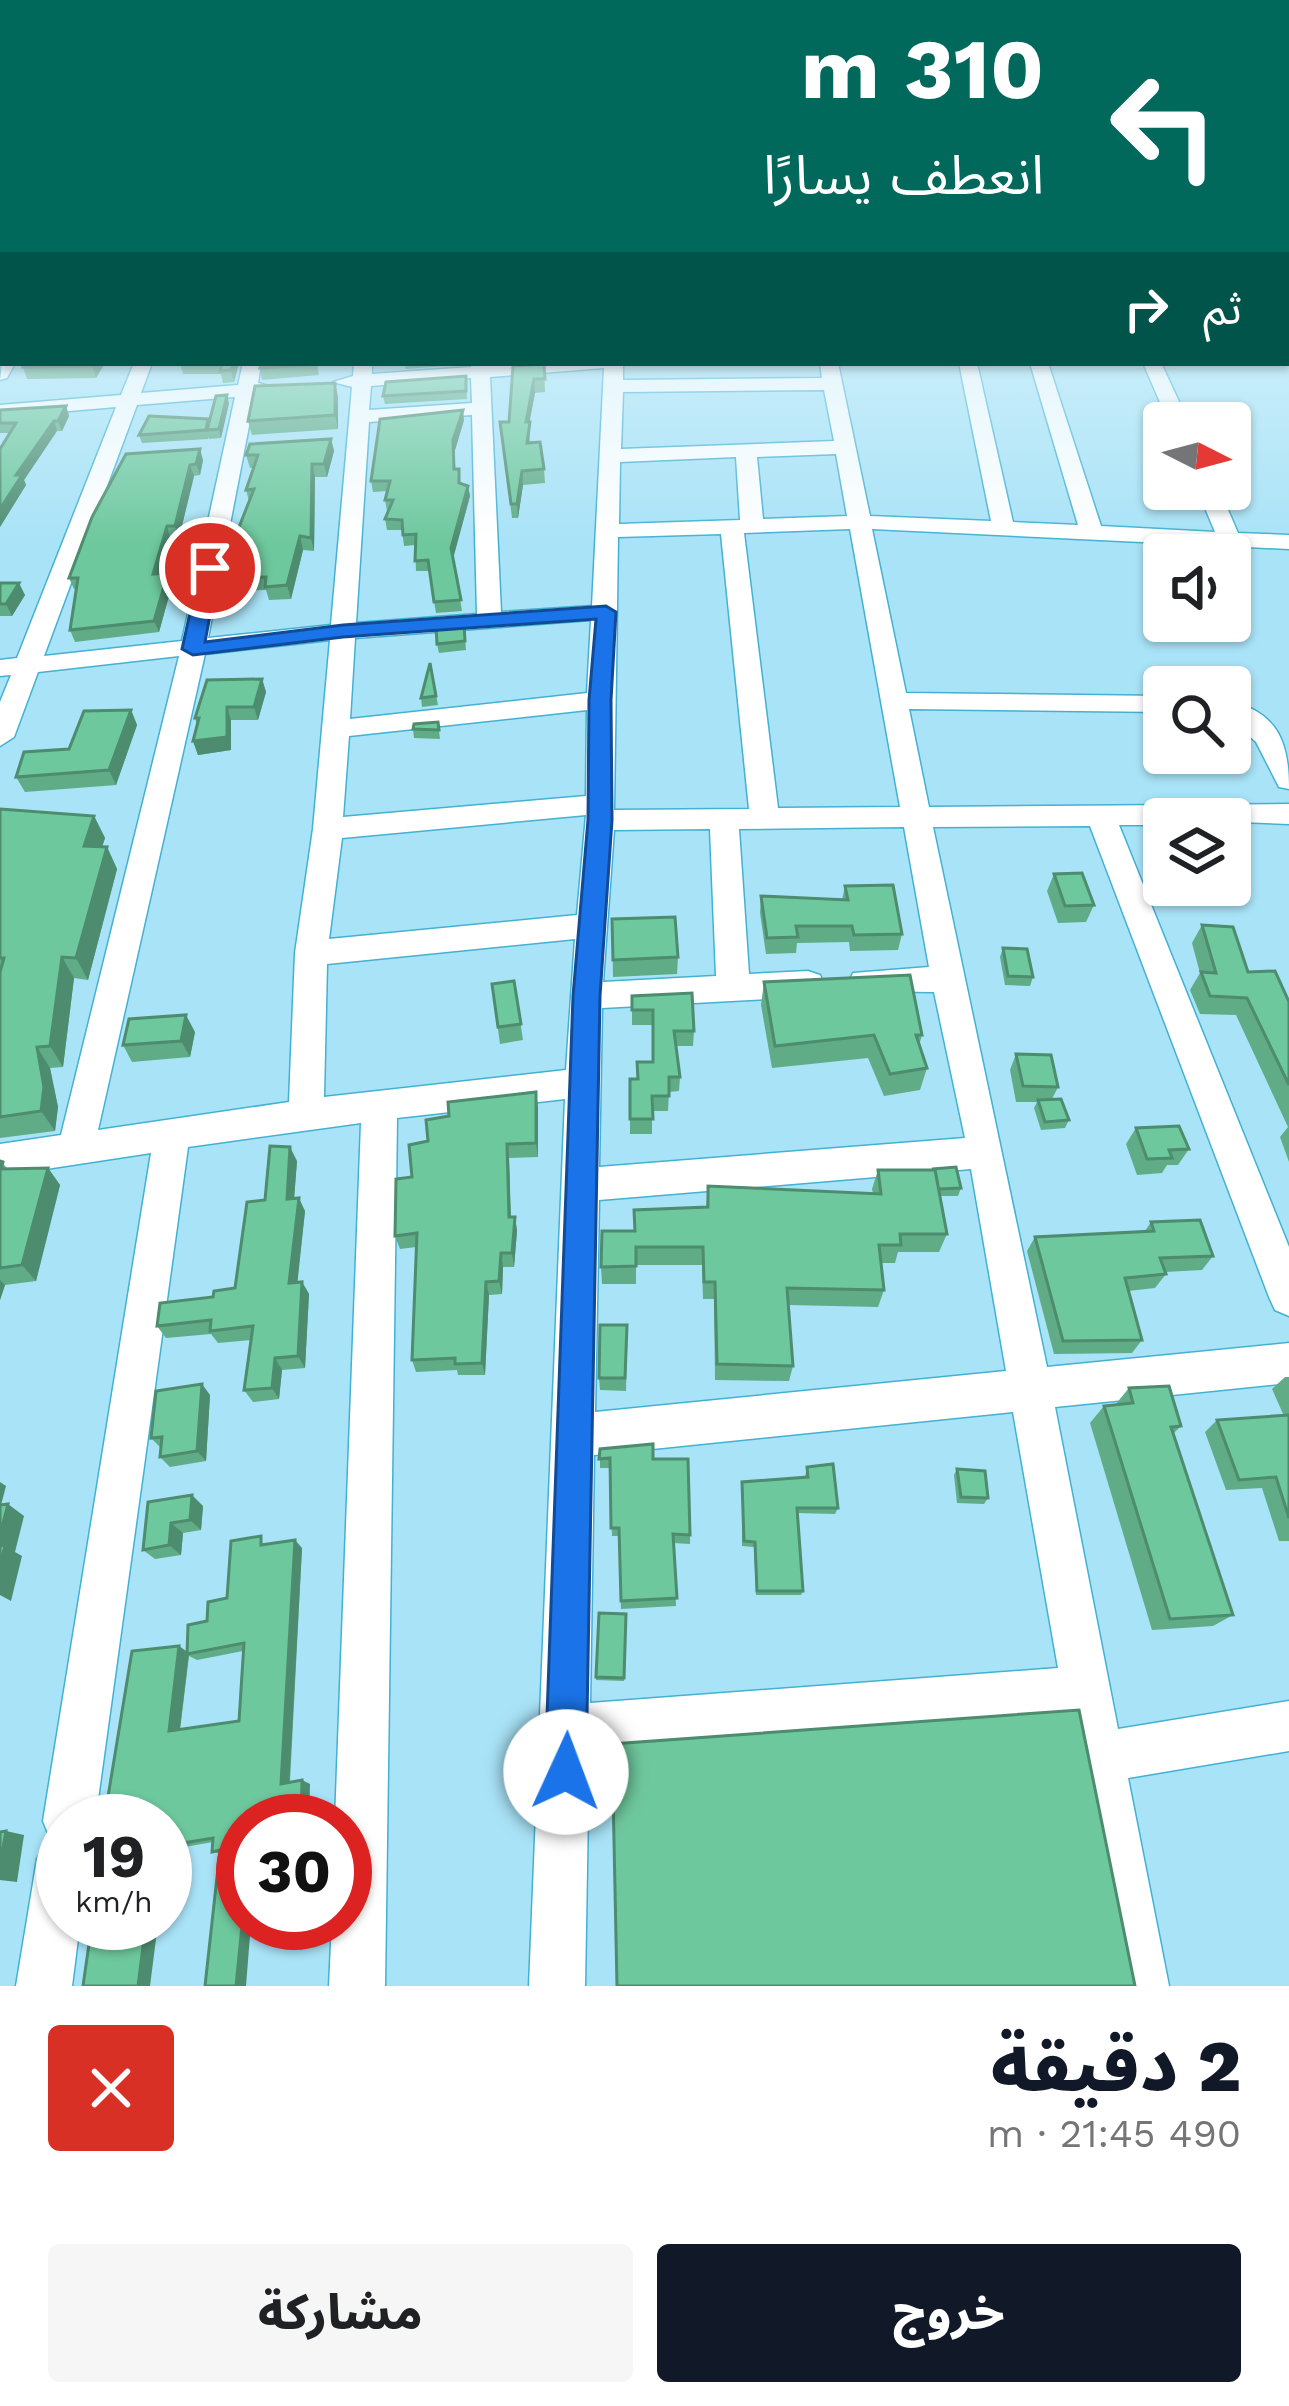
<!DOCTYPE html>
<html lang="ar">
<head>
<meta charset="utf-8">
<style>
	body { margin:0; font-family:"Work Sans","Noto Sans Arabic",sans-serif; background:#f6f6f6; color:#202124; direction:rtl; height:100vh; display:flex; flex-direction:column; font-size:45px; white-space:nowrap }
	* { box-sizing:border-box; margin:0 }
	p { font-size:39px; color:#757577 }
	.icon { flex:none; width:66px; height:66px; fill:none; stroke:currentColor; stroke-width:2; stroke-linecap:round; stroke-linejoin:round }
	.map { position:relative; height:1986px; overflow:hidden; direction:ltr }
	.panel { display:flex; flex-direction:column; background:#fff; flex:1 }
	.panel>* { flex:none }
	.banner { position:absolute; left:0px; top:0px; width:1290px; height:366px; box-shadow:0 3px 9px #0004; direction:rtl; background:#00695c; color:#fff; overflow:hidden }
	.needle { width:78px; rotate:96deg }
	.tools { position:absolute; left:1143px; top:402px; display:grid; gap:24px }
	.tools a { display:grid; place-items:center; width:108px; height:108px; border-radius:12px; background:#fff; box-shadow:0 3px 9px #0004; font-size:60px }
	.speed { position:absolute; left:36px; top:1794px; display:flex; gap:24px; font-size:60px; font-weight:700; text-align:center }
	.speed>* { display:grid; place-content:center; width:156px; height:156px; border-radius:50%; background:#fff; box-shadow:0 3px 9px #0004; line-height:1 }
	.speed small { font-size:30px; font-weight:400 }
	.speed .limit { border:18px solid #d22; background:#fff; color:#111 }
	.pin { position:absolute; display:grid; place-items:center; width:102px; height:102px; color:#fff; margin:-51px; border:6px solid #fff; border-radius:50%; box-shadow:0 3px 12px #0007 }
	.me { position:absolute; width:132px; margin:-66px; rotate:2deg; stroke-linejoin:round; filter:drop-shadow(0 0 9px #0008) }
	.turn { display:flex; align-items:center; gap:42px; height:252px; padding:0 48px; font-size:54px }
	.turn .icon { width:156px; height:156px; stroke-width:2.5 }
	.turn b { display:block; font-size:84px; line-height:102px }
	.then { display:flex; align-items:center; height:114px; padding:0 48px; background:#0003; gap:24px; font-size:45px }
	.round { display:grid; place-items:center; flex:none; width:126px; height:126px; border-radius:12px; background:#f6f6f6 }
	.headline { display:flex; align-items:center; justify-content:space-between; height:204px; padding:0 48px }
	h1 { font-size:72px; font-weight:800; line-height:90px; color:#111827 }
	.cta { display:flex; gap:24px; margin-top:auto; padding:24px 48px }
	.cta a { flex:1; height:138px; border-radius:12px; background:#111827; color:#fff; font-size:48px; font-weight:800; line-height:138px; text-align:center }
	.cta a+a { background:#f6f6f6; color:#202124 }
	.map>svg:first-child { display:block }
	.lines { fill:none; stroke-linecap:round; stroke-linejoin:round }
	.street-casing { stroke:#43b1d2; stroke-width:3 }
	.street { fill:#fff; fill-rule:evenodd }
	.wall { fill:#5fac87; fill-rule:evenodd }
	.shaded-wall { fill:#4d8c6e }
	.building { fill:#6ec89d; stroke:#4d8c6e; stroke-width:3 }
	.route { fill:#1a73e8; stroke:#114b97; stroke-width:3 }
</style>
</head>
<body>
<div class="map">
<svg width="1289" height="1986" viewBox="0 0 1289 1986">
	<rect width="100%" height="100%" fill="#a9e3f7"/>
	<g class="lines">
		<g class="street-casing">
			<g id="street">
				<rect x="1287" y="325" width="2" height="13"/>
				<polygon points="3,358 3,363 15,363 7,378 0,380"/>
				<path d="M134 363H152L141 393 238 385 243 363H261L258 383 277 388 255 395 208 638 331 625 352 387 333 382 353 376 354 363H372V374L471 367V363H623V380L822 378 820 363H838L870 516 991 521 959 363H977L1013 522 1078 525 1030 363H1048L1101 526 1215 532 1197 489H1219L1238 533 1289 535V549L872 529 906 693 1164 696V712L909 709 929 807 1289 804V824L1164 819V825H1119L1289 1247V1316L1275 1310 1269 1297 1090 826 933 827 1047 1367 1289 1343V1383L1055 1407 1118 1729 1289 1701V1751L1128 1778 1169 1986H1113L1066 1717 589 1752 585 1986H529L565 1099 397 1118 385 1986H329L332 1923H345V1821H335L361 1123 188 1147 95 1821H63V1923H80L72 1986H16L37 1859 50 1838 43 1821 151 1153 0 1176V1144L61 1135 179 656 38 672 14 737 0 746V702L11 675 0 676V660L17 658 116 407 0 417V405L121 395ZM604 368 592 606 501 612 490 377ZM471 378 472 403 369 410 371 386ZM824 390 834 441 621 449 623 392ZM235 397 182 641 44 656 137 405ZM472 415 477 614 356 623 369 422ZM836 454 847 516 763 519 757 457ZM736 457 740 520 619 524 620 462ZM850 529 900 807 778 808 744 533ZM721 534 749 809 614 810 618 537ZM591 620 587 693 350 719 355 638ZM330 640 313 829 295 953 289 1102 98 1130 205 654ZM587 710 586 796 343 817 349 736ZM586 815 577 915 329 939 342 838ZM904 827 929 967 853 973 849 982 853 991 934 992 965 1138 599 1167 602 1008 808 997 820 993 824 984 820 975 808 971 749 974 739 829ZM710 829 716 976 603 982 614 830ZM575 939 566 1070 324 1097 327 964ZM971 1169 1006 1371 595 1412 599 1200ZM1013 1412 1058 1668 590 1703 594 1455Z"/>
				<polygon points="1143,363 1161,363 1189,423 1169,423"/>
				<path d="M1230 701C1279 713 1289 744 1289 789L1279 787 1256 742 1230 719Z"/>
			</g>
		</g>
		<use href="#street" class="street"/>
	</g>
	<g class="wall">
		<polygon points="25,363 105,363 96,378 27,379 23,367"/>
		<polygon points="180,363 239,363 234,382 223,383 221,374 183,374"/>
		<polygon points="261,363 317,363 319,375 262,380 260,368"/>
		<polygon points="404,363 455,363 455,365 406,369"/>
		<polygon points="544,364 545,392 535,393 529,422 530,443 544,469 545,483 523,485 518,518 512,518 500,422 509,422"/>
		<polygon points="466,376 467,399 385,404 383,396"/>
		<polygon points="338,397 338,429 252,435 248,421"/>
		<polygon points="229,403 221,438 209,439 208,437 208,439 142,443 139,435 208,419"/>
		<polygon points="66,406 69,416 62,431 57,431 24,480 26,485 0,527 10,433 0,433 0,410"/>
		<polygon points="464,420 455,450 455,469 460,484 468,486 470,496 453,557 462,611 436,613 429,571 416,571 415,545 404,546 402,530 387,530 385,519 389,511 387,511 385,500 387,491 373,492 371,481"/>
		<polygon points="331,439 334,451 327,477 315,477 314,551 303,550 291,599 269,600 266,590 223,591 219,578 249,501 246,490 253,468 250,468 246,455"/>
		<polygon points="126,454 203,460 200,475 194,476 179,538 170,538 161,574 172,585 159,632 75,642 70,630 76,589 74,589 69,578"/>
		<polygon points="0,583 25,595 12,616 0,616"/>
		<polygon points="464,625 466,650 439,653 437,644"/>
		<polygon points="430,663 438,705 422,707 421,698"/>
		<polygon points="262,679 266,692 258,720 231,720 231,750 198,755 193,741 197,725 195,718"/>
		<polygon points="131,710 137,725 116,785 25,792 16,777 69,749"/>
		<polygon points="438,722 440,739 414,738 413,729"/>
		<polygon points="0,809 94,816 105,838 102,847 107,847 117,869 88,980 74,978 63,1067 50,1068 58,1107 55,1131 0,1138"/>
		<polygon points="1054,874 1094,905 1086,922 1058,923 1047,891"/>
		<polygon points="845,886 902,934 898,950 850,951 849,942 797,943 796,953 766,954 760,913 761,896 842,900"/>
		<polygon points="612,919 678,957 677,974 613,977"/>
		<polygon points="1202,925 1248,972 1289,1002 1289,1162 1280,1137 1288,1127 1236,1015 1200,1014 1190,990 1200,973 1192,943"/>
		<polygon points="1003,948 1033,977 1030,986 1005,985 1000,957"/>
		<polygon points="514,981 523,1040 500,1044 492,984"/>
		<polygon points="764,982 922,1035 919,1045 927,1068 920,1090 884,1096 868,1058 772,1068 761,1005"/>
		<polygon points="632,996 694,1031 693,1046 676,1046 680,1077 679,1091 669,1092 668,1111 652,1111 652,1134 630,1134 630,1079 637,1079 653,1062 653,1025 632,1025"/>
		<polygon points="195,1032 190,1057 132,1062 123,1045"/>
		<polygon points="1016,1054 1058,1087 1052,1099 1069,1120 1065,1128 1041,1130 1034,1108 1037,1102 1016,1102 1010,1070"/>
		<polygon points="538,1107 538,1157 509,1158 511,1217 515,1217 517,1231 514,1267 503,1267 502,1294 489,1295 485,1375 458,1375 457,1370 416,1372 412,1360 416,1247 400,1249 395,1236 412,1177 428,1141"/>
		<polygon points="1136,1128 1189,1149 1178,1165 1167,1165 1162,1173 1137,1175 1126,1144"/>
		<polygon points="0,1161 8,1169 48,1168 60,1185 36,1281 5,1285 0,1300"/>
		<polygon points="297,1161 294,1198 305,1211 297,1282 302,1282 309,1294 305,1368 282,1370 279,1399 253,1402 244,1390 251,1340 218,1343 211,1334 166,1338 157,1326 235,1288 265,1200"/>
		<polygon points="878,1170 961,1188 958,1196 940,1196 947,1234 939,1252 898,1252 895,1263 881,1263 884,1290 878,1307 789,1305 793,1366 789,1381 715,1380 714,1299 703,1299 702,1265 636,1265 636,1284 602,1284 601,1267 635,1231 706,1207 708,1186 873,1193 872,1189"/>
		<polygon points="1151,1222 1213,1256 1202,1270 1165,1272 1166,1274 1155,1288 1128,1291 1142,1340 1132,1353 1054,1354 1027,1251 1035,1237 1145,1231"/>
		<polygon points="627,1338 626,1391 600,1390 599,1378"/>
		<polygon points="1285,1377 1289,1377 1289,1541 1279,1541 1262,1488 1226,1490 1205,1432 1217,1420 1284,1416 1272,1389"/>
		<polygon points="1129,1388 1181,1426 1173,1434 1233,1615 1213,1626 1152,1630 1090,1423 1104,1406 1115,1405"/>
		<polygon points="210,1395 206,1461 170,1467 160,1457 161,1448 151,1438"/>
		<polygon points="600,1449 653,1459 690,1535 690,1544 673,1543 676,1606 621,1609 619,1536 612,1536 610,1468 600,1468"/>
		<polygon points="807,1467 838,1508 835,1514 797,1513 803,1591 801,1595 756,1595 754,1547 742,1546 742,1482 805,1477"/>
		<polygon points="957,1469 988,1498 984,1504 957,1503 954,1475"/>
		<polygon points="148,1502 203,1506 201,1530 183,1533 181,1555 155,1559 143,1550"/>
		<path d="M268 1544 302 1548 290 1782 310 1784 243 1821 219 1853 212 1852 213 1842 173 1849 169 1878H165V1821L187 1651 207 1621 227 1598ZM243 1651 239 1721 180 1730 189 1656 197 1660Z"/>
		<polygon points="626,1614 624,1681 596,1680 596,1677"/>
	</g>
	<g class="shaded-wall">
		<polygon points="94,363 105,363 96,378 92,366"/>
		<polygon points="233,363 239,363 234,382 231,370"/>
		<polygon points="534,379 535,393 527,435 526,422"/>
		<polygon points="335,383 338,397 338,429 335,415"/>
		<polygon points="227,395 229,403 221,438 219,429"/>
		<polygon points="66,406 69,416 62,431 58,421"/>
		<polygon points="463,410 464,420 455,450 455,480 453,440"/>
		<polygon points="54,421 57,431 24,480 26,485 0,527 0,509 16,475"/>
		<polygon points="331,439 334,451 327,477 324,464"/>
		<polygon points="200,449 203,460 200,475 196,464"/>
		<polygon points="312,464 315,477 314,551 311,538"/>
		<polygon points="190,465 194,476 179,538 175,526"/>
		<polygon points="522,471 523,485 518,518 517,504"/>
		<polygon points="468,486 470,496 453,559 451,548"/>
		<polygon points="167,526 170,538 158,586 153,574"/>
		<polygon points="300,536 303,550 291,599 287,585"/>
		<polygon points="168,573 172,585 159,632 154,621"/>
		<polygon points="19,583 25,595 12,616 6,604"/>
		<polygon points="262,679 266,692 258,720 254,707"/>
		<polygon points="227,707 231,720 231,750 198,755 193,741"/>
		<polygon points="131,710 137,725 116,785 109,770"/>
		<polygon points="94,816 105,838 95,868 84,846"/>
		<polygon points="107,847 117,869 88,980 76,958"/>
		<polygon points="62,957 74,978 63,1067 50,1046"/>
		<polygon points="186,1015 195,1032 190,1057 181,1041"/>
		<polygon points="37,1047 50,1068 58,1107 55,1131 41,1111"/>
		<polygon points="536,1092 538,1107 538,1157 536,1143"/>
		<polygon points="507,1144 509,1158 511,1231 509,1217"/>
		<polygon points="290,1147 297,1161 293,1212 287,1199"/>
		<polygon points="48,1168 60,1185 36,1281 22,1265"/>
		<polygon points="299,1198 305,1211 296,1296 289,1283"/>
		<polygon points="515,1217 517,1231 514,1267 512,1253"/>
		<polygon points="501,1253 503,1267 502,1294 499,1281"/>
		<polygon points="0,1280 5,1285 0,1300"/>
		<polygon points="302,1282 309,1294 305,1368 298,1356"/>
		<polygon points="486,1282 489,1295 485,1375 482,1363"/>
		<polygon points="275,1358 282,1370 279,1399 272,1388"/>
		<polygon points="202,1384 210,1395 206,1461 197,1451"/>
		<polygon points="0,1482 6,1486 0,1509"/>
		<polygon points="192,1495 203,1506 201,1530 190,1520"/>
		<polygon points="8,1504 24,1516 15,1552 22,1556 11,1601 0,1595 0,1535"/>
		<polygon points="171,1523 183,1533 181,1555 169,1545"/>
		<polygon points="295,1540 302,1548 289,1788 281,1784"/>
		<polygon points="179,1646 189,1653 179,1736 169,1731"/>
		<polygon points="302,1780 310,1784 309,1821 301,1821"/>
		<polygon points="6,1831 24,1835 17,1882 0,1880 0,1865"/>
		<polygon points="165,1847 173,1849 169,1878 165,1877"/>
		<polygon points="243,1916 243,1923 251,1923 246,1986 236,1986"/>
		<polygon points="146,1923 158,1923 150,1986 138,1986"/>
	</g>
	<g class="building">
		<polygon points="25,363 94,363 92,366 23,367"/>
		<polygon points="222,363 233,363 231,370 220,371"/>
		<polygon points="261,363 316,363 316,364 260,368"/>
		<polygon points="544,364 545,379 534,379 526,422 530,422 527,443 540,442 544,469 522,471 517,504 511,504 500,422 509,422 513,366"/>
		<polygon points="466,376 466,391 383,396 386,382"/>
		<polygon points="335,383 335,415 248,421 255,386"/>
		<polygon points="227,395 219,429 207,430 216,396"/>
		<polygon points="66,406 58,421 54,421 16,475 22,475 0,509 0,449 16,423 0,423 0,410"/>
		<polygon points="463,410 453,440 454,469 459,469 459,483 468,486 451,548 461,600 434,602 428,560 415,561 416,534 403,535 402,520 385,519 393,500 385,500 390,481 371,481 380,419"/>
		<polygon points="149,416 208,419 206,430 139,435"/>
		<polygon points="331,439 324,464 312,464 311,538 300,536 287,585 265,587 266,577 219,578 254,489 246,490 258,455 246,455 250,444"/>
		<polygon points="200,449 196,464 190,465 175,526 167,526 153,574 168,573 154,621 70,630 78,578 69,578 92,517 126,454"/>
		<polygon points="0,583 19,583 6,604 0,604"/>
		<polygon points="464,625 465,641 437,644 436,627"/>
		<polygon points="430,663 436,696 421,698"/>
		<polygon points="262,679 254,707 227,707 227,737 193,741 199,718 195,718 207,680"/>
		<polygon points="131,710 109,770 16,777 24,752 69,749 84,711"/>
		<polygon points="438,722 439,730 413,729 414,724"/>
		<polygon points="0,809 94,816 84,846 107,847 76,958 62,957 50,1046 37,1047 44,1087 41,1111 0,1117 0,972 4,958 0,958"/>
		<polygon points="1082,873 1094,905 1065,906 1054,874"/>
		<polygon points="893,885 902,934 854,935 852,926 796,926 798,937 767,938 761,896 848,900 845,886"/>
		<polygon points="675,917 678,957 613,960 612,919"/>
		<polygon points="1202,925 1233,927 1248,972 1275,971 1289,1002 1289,1085 1247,998 1210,996 1201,972 1216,973"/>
		<polygon points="1003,948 1027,949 1033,977 1008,976"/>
		<polygon points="910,975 922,1035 916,1035 927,1068 890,1074 874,1035 775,1046 764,982"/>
		<polygon points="514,981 521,1024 498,1027 492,984"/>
		<polygon points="692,993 694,1031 674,1031 680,1077 669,1077 669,1096 652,1096 653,1119 630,1119 630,1079 638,1079 637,1062 653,1062 653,1010 632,1010 632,996"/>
		<polygon points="186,1015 181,1041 123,1045 129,1019"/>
		<polygon points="1016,1054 1051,1055 1058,1087 1023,1086"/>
		<polygon points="536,1092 536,1143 507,1144 509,1217 515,1217 512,1253 501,1253 499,1281 486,1282 482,1363 455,1364 455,1358 412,1360 417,1233 395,1236 396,1179 412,1177 409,1145 428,1141 426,1120 449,1116 448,1102"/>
		<polygon points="1061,1099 1069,1120 1045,1122 1038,1100"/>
		<polygon points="1179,1126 1189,1149 1169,1150 1172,1158 1147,1159 1136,1128"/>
		<polygon points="270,1146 290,1147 287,1199 299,1198 289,1283 302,1282 298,1356 275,1358 272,1388 244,1390 253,1326 210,1331 211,1320 157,1326 160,1303 213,1297 214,1291 235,1288 247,1202 265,1200"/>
		<polygon points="0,1161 3,1162 1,1169 48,1168 22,1265 0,1268"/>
		<polygon points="956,1167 961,1188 938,1189 935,1170 932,1169"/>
		<polygon points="878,1170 935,1170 947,1234 900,1234 901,1245 879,1245 884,1290 787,1288 793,1366 717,1364 715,1282 704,1282 703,1247 636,1247 636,1266 601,1267 602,1231 635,1231 634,1210 708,1207 708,1186 881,1194"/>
		<polygon points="1200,1220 1213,1256 1160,1258 1166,1274 1125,1278 1142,1340 1063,1341 1035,1237 1154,1231 1151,1222"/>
		<polygon points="600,1325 627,1325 625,1378 599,1378"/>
		<polygon points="202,1384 197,1451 160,1457 162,1437 151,1438 156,1391"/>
		<polygon points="1169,1386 1181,1426 1171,1427 1233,1615 1170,1619 1104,1406 1133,1403 1129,1388"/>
		<polygon points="1289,1415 1289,1518 1276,1477 1239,1480 1217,1420"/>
		<polygon points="653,1444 653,1459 688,1459 690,1535 673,1534 677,1598 621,1601 619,1528 611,1528 610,1458 599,1459 600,1449"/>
		<polygon points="833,1464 838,1508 797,1508 803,1591 757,1591 755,1542 744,1541 742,1482 808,1477 807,1467"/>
		<polygon points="957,1469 985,1471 988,1498 961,1497"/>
		<polygon points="192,1495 190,1520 171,1523 169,1545 143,1550 148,1502"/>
		<polygon points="8,1504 0,1535 0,1505"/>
		<polygon points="261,1536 261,1545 295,1540 281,1784 302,1780 301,1821 243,1821 243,1916 236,1986 205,1986 220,1850 212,1852 213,1838 165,1846 165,1821 104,1821 132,1651 179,1646 169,1731 239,1721 244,1643 187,1654 188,1625 207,1621 208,1602 227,1598 231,1541"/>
		<polygon points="5,1545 0,1567 0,1546"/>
		<polygon points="599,1613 626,1614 624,1678 596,1677"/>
		<polygon points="1079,1710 1135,1986 617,1986 612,1744"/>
		<polygon points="6,1831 0,1865 0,1832"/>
		<polygon points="59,1870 63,1870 63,1909 53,1911"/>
		<polygon points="92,1923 146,1923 138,1986 83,1986"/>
	</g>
	<linearGradient id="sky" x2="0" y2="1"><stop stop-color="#aeabe1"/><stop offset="0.49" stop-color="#d8f2fb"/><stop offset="1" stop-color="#d8f2fb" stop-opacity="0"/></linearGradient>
	<rect width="1289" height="544" fill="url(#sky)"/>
	<polygon class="route" points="210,562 219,568 205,642 343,625 606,606 616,612 611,700 612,820 600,996 586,1772 580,1787 566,1793 551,1787 545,1772 573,996 588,820 589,700 596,619 343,637 193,655 182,649 200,568"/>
</svg>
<div class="tools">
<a><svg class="needle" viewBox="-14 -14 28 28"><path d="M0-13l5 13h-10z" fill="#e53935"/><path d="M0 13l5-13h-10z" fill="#757577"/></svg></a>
<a><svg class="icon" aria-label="sound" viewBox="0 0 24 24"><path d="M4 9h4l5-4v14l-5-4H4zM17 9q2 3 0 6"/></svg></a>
<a><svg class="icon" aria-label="search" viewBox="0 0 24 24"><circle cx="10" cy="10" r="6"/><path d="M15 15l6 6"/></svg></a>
<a><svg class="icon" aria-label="layers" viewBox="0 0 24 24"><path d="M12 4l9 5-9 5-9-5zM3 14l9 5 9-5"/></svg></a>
</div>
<div class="speed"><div>19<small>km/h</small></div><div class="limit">30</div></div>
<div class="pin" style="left:210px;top:568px;background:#d93025"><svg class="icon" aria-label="arrive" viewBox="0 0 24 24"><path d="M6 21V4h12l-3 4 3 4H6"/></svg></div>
<svg class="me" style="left:566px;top:1772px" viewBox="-20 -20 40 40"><circle r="19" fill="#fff"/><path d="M0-13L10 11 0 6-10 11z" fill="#1a73e8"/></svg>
<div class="banner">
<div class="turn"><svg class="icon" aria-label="left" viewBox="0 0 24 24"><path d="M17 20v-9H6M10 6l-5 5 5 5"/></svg><div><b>310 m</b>انعطف يسارًا</div></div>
<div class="then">ثم<svg class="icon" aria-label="right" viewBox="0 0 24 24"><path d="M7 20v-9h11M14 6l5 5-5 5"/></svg></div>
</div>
</div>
<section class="panel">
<div class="headline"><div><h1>2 دقيقة</h1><p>490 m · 21:45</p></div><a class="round" style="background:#d93025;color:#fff"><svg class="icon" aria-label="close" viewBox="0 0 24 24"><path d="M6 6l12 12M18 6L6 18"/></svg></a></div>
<div class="cta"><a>خروج</a><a>مشاركة</a></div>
</section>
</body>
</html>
